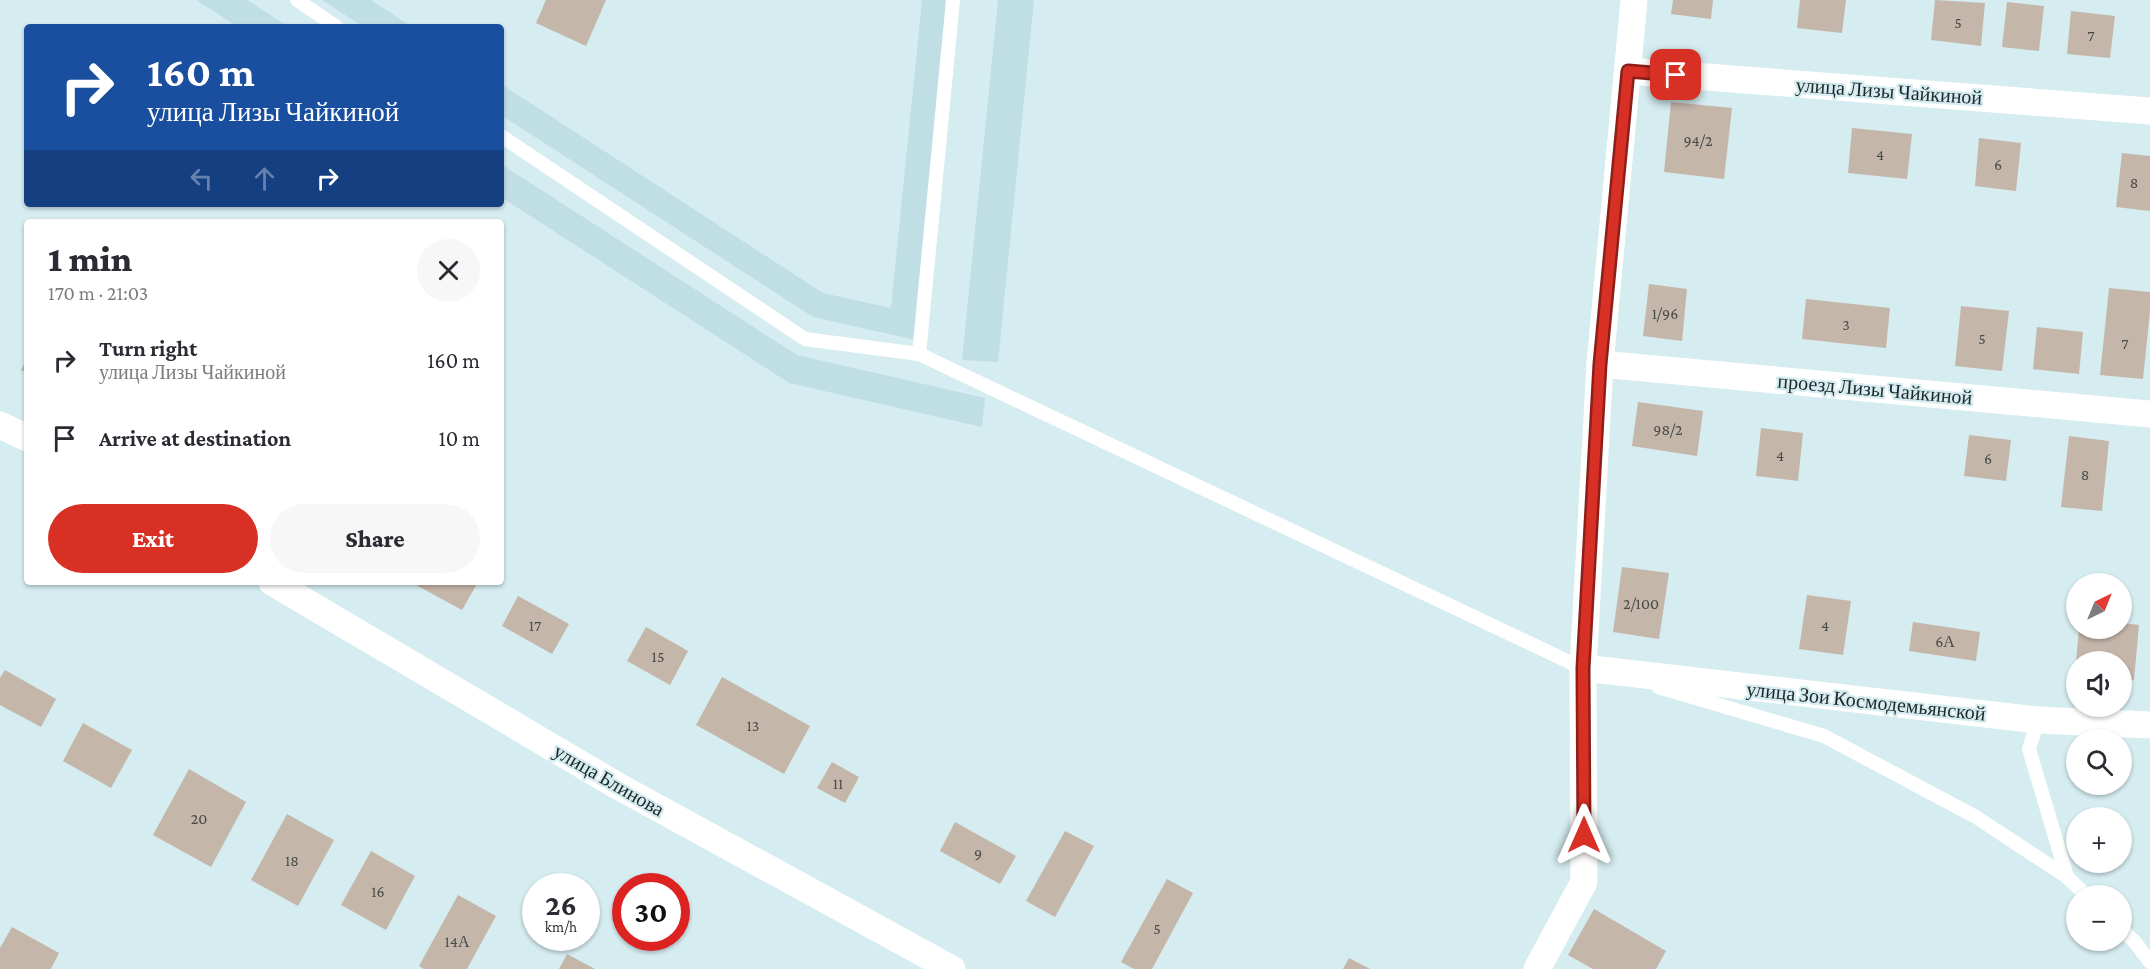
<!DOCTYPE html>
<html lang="en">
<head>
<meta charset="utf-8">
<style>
	body { margin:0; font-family:"Crimson Pro",serif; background:#f7f7f7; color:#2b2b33; height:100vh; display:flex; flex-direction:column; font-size:22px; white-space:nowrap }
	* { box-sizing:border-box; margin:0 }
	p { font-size:20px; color:#7c7c81 }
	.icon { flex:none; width:33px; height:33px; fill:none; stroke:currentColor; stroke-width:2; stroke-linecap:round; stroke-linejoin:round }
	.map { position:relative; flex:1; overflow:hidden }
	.sheet { position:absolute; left:24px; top:219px; width:480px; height:366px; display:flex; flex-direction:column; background:#fff; border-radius:6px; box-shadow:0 2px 4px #0004 }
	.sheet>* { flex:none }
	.hud { position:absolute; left:24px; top:24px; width:480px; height:183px; border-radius:6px; box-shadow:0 2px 4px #0004; background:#1a4fa0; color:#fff; overflow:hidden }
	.needle { width:39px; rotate:43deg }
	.controls { position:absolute; left:2066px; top:573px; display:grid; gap:12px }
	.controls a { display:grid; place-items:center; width:66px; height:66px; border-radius:50%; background:#fff; box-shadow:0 2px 4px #0004; font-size:30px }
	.speed { position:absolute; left:522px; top:873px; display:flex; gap:12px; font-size:30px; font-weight:700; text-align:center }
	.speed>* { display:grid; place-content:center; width:78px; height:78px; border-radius:50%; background:#fff; box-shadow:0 2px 4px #0004; line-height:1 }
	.speed small { font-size:15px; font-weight:400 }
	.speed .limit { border:9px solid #d22; background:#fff; color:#111 }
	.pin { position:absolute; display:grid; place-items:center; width:51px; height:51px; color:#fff; margin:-26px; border-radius:12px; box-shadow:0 3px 9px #0006 }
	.me { position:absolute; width:66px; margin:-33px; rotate:0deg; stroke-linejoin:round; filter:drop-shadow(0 0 4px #0008) }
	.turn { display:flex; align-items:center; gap:21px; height:126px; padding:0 24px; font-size:27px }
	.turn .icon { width:78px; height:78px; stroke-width:2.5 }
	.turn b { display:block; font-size:42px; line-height:51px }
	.lanes { display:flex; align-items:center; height:57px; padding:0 24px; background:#0003; justify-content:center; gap:30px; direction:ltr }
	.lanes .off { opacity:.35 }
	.round { display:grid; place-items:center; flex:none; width:63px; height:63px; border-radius:32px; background:#f7f7f7 }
	.headline { display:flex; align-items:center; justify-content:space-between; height:102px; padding:0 24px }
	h1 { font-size:36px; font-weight:800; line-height:45px }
	.primary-button { display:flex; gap:12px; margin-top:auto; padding:12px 24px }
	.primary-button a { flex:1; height:69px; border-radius:36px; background:#d93025; color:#fff; font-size:24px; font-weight:800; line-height:69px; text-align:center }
	.primary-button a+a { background:#f7f7f7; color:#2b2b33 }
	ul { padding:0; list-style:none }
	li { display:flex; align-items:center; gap:18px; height:78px; padding:0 24px }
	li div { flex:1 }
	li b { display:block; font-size:22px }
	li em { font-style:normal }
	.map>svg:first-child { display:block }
	.built { fill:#c0dfe5 }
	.building { fill:#c5b6aa }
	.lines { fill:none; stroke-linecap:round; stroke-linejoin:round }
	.lane { stroke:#fff; stroke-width:14 }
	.street { stroke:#fff; stroke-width:27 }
	.route-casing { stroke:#8d1f18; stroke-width:15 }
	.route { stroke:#d93025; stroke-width:10 }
	.labels { text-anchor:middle; stroke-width:4.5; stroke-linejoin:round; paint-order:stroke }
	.number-label { font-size:16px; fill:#484c49 }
	.street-label { font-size:20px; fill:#1f2829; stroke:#d5ecf0 }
</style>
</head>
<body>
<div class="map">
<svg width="2150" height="969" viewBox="0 0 2150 969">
	<rect width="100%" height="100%" fill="#d5ecf0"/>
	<g class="built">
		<polygon points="196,0 247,0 289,27 238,27"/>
		<polygon points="322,0 371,0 412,27 364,27"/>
		<polygon points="922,0 954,0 920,341 813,317 501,115 501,84 823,293 891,308"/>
		<polygon points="998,0 1034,0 998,362 962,360"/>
		<polygon points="501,164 797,355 985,398 982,427 789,383 501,197"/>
	</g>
	<g class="building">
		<polygon points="546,0 606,0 586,46 536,23"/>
		<polygon points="1673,0 1713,0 1711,19 1671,14"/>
		<polygon points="1800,0 1846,0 1842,33 1797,28"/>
		<polygon points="1935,0 1985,3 1981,46 1931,40"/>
		<polygon points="2007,2 2044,6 2039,51 2002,47"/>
		<polygon points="2071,11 2115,16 2110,58 2067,54"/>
		<polygon points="1671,102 1732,108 1724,179 1664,172"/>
		<polygon points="1852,128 1912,134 1907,179 1848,173"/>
		<polygon points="1979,138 2021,143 2016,191 1975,186"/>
		<polygon points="2122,153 2150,156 2150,211 2116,207"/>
		<polygon points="1649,284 1687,289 1682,341 1643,336"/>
		<polygon points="2109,288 2150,292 2150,311 2143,379 2100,375"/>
		<polygon points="1806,299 1890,308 1886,348 1802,339"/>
		<polygon points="1961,306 2009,311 2002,371 1955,366"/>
		<polygon points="2037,327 2083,332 2079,374 2033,369"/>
		<polygon points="27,359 27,373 21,370"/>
		<polygon points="1638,402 1703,411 1697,456 1632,446"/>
		<polygon points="1761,428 1803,433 1798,481 1756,476"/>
		<polygon points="1969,435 2011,440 2006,481 1964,476"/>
		<polygon points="2069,436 2109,441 2102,511 2061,507"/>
		<polygon points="1622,567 1669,573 1659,639 1613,632"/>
		<polygon points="417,582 478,582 462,610 416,585"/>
		<polygon points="1807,595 1851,601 1843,655 1799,649"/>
		<polygon points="518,596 569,624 552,654 502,626"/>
		<polygon points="1913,622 1980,632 1976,661 1909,651"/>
		<polygon points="2121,623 2139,625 2134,680 2121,679 2121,662 2076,662 2079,628 2121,628"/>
		<polygon points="646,627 688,651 670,685 627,661"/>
		<polygon points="5,670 56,699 41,727 0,705 0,678"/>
		<polygon points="722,677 810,726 784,774 696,725"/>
		<polygon points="83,723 132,750 111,788 63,761"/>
		<polygon points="832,762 859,777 845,803 817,788"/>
		<polygon points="189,769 246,802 211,867 153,835"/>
		<polygon points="287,814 334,840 298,906 251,880"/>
		<polygon points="955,822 1016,856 1000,884 940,851"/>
		<polygon points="1065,831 1094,846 1055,917 1026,901"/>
		<polygon points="371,851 415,876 386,930 341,905"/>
		<polygon points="1167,879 1193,893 1152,969 1134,969 1121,962"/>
		<polygon points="458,895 496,916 467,969 424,969 419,966"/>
		<polygon points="1594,909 1666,951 1656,969 1593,969 1568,955"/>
		<polygon points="12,927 59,953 51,969 0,969 0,948"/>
		<polygon points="567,954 595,969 559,969"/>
		<polygon points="1349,958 1370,969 1343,969"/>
	</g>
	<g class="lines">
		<g class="lane">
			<polyline points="297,0 337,27"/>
			<polyline points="501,136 805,339 919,354 1584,669"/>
			<polyline points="919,354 953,0"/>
			<polyline points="1658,687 1824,736 1976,817 2067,877"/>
			<polyline points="2038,720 2029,749 2067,877 2087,896"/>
			<polyline points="2121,929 2135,942 2150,962"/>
		</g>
		<g class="street">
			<polyline points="1628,71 2150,111"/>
			<polyline points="1600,364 2150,414"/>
			<polyline points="0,425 27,438"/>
			<polyline points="272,582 616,785 952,969"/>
			<polyline points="1583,668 2038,720 2150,725"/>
			<polyline points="1537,969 1584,882 1583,668 1600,364 1634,0"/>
		</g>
	</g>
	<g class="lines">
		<g class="route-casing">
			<polyline id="route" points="1584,835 1583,668 1600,364 1628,71 1676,75"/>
		</g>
		<use href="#route" class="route"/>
	</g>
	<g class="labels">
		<g class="number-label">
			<text x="1958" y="28">5</text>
			<text x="2091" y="41">7</text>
			<text x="1698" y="146">94/2</text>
			<text x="1880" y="160">4</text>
			<text x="1998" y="170">6</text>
			<text x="2134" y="188">8</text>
			<text x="1665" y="319">1/96</text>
			<text x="1846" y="330">3</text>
			<text x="1982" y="344">5</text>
			<text x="2125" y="349">7</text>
			<text x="1668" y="435">98/2</text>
			<text x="1780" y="461">4</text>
			<text x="1988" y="464">6</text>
			<text x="2085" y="480">8</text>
			<text x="1641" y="609">2/100</text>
			<text x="535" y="631">17</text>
			<text x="1825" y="631">4</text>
			<text x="1945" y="647">6А</text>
			<text x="658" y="662">15</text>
			<text x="753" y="731">13</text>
			<text x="838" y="789">11</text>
			<text x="199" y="824">20</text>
			<text x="978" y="859">9</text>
			<text x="292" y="866">18</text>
			<text x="378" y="897">16</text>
			<text x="1157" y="934">5</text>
			<text x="457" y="947">14А</text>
		</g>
		<g class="street-label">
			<text transform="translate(1889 91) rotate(4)" y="7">улица Лизы Чайкиной</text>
			<text transform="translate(1875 389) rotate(5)" y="7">проезд Лизы Чайкиной</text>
			<text transform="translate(1866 701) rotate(6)" y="7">улица Зои Космодемьянской</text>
			<text transform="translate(609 780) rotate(30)" y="7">улица Блинова</text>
		</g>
	</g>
</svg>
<div class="controls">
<a><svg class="needle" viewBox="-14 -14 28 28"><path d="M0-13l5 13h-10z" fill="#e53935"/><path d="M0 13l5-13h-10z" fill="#7c7c81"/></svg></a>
<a><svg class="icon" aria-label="sound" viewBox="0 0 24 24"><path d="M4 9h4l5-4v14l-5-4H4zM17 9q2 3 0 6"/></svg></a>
<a><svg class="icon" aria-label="search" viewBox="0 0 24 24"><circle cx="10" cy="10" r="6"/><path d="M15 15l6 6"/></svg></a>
<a>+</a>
<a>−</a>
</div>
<div class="speed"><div>26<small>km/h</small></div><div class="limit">30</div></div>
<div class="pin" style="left:1676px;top:75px;background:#d93025"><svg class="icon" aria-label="arrive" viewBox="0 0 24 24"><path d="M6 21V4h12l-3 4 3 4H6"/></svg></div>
<svg class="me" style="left:1584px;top:835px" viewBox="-20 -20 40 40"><path d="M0-17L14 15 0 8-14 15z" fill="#d93025" stroke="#fff" stroke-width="4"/></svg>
<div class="hud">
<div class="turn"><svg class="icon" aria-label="right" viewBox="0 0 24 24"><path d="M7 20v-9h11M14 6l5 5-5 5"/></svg><div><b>160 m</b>улица Лизы Чайкиной</div></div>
<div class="lanes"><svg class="icon off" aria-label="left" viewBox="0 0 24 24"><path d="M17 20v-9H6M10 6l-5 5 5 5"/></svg><svg class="icon off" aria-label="ahead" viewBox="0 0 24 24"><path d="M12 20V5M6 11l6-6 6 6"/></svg><svg class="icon" aria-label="right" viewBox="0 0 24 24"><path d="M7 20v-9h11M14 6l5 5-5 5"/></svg></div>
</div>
<section class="sheet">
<div class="headline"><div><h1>1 min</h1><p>170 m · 21:03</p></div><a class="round"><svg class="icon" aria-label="close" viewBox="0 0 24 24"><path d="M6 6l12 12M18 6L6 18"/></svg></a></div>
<ul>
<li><svg class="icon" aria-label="right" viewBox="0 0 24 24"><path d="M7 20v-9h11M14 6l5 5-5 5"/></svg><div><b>Turn right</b><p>улица Лизы Чайкиной</p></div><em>160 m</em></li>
<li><svg class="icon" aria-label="arrive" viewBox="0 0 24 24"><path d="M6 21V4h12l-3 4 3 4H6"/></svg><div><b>Arrive at destination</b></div><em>10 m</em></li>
</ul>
<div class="primary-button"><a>Exit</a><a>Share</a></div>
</section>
</div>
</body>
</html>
